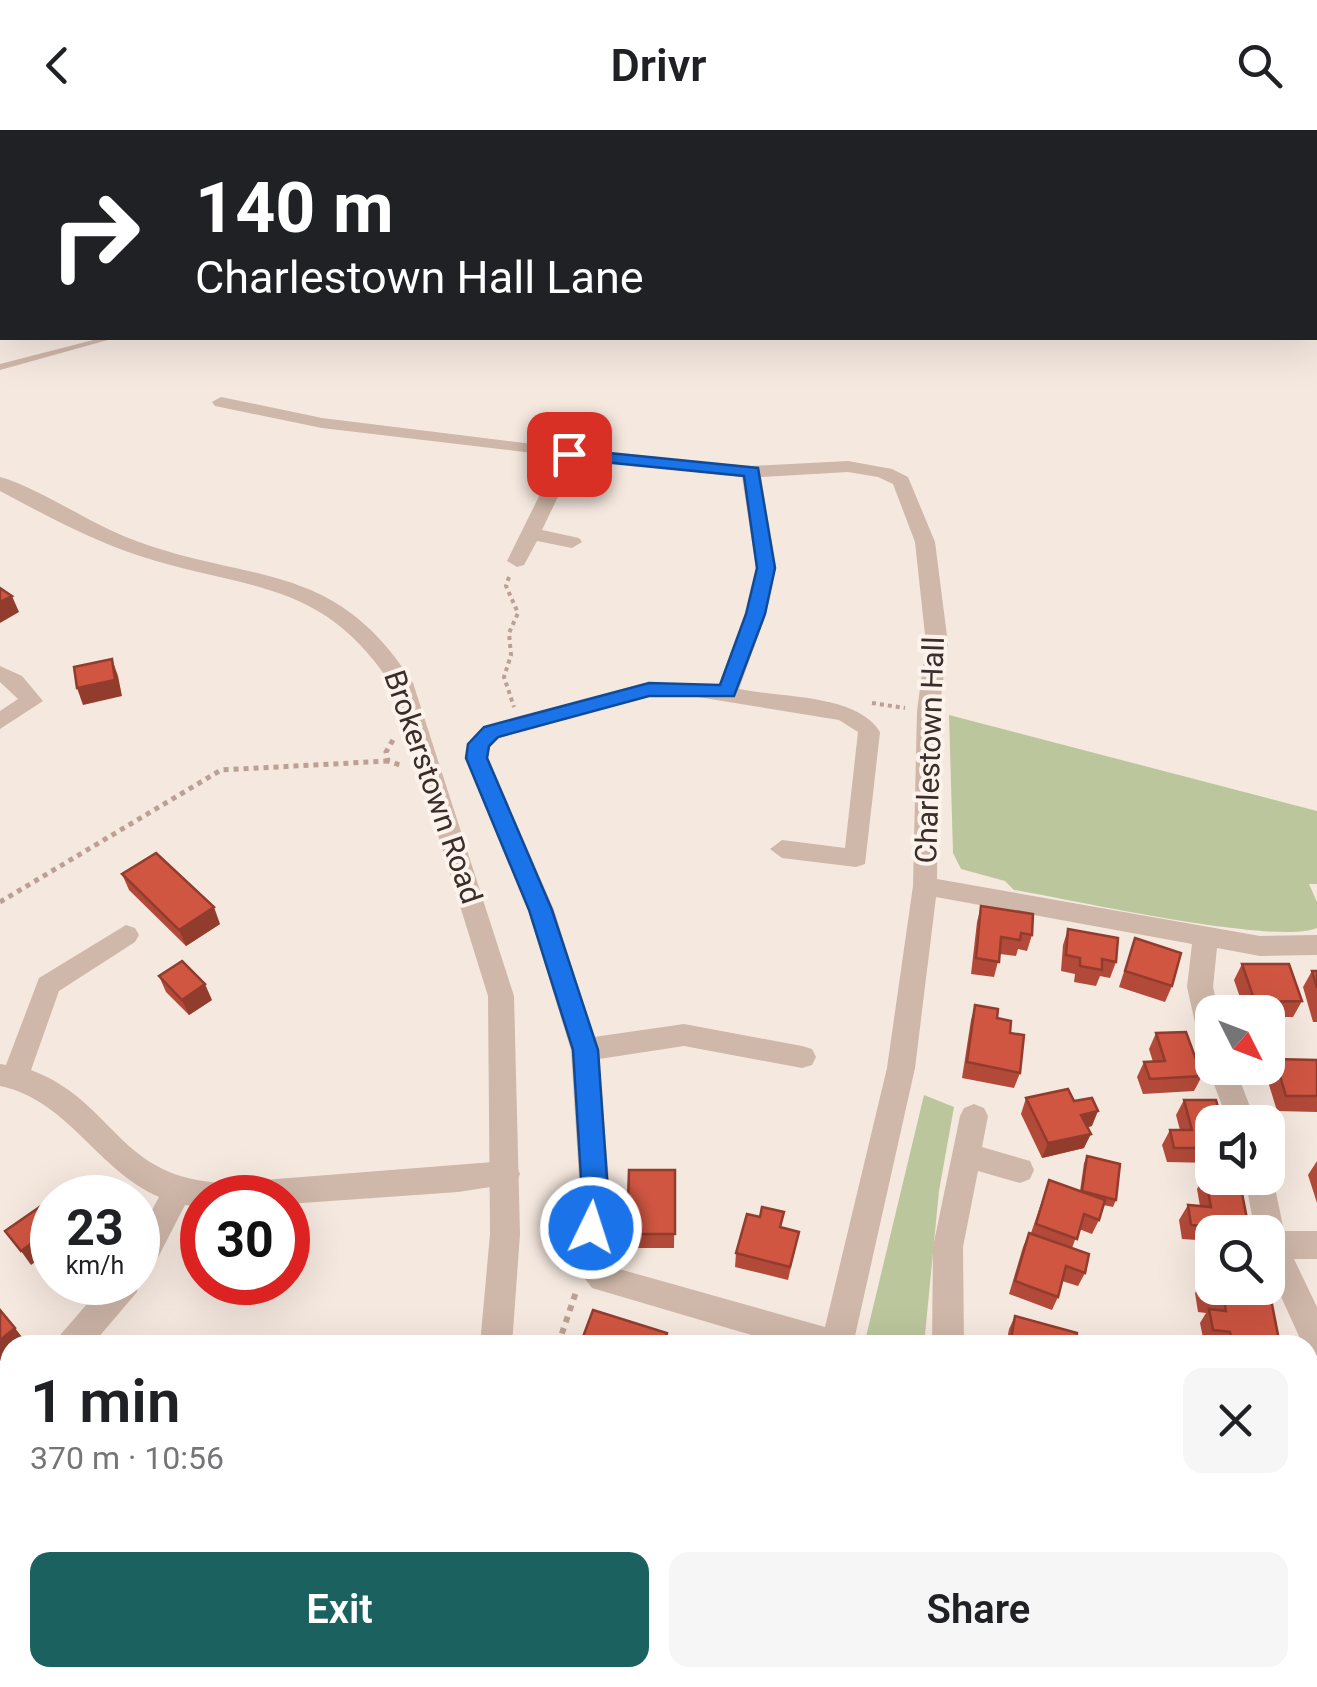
<!DOCTYPE html>
<html lang="en">
<head>
<meta charset="utf-8">
<style>
	body { margin:0; font-family:Roboto,sans-serif; background:#f6f6f6; color:#202124; height:100vh; display:flex; flex-direction:column; font-size:38px; white-space:nowrap }
	* { box-sizing:border-box; margin:0 }
	p { font-size:32px; color:#757577 }
	.icon { flex:none; width:55px; height:55px; fill:none; stroke:currentColor; stroke-width:2; stroke-linecap:round; stroke-linejoin:round }
	.map { position:relative; flex:1; overflow:hidden }
	.sheet { position:absolute; left:0px; top:1205px; width:1318px; height:352px; display:flex; flex-direction:column; background:#fff; border-radius:30px 30px 0 0; box-shadow:0 10px 40px #0002 }
	.sheet>* { flex:none }
	.guide { position:absolute; left:0px; top:0px; width:1318px; height:210px; box-shadow:0 10px 40px #0002; background:#202124; color:#fff; overflow:hidden }
	.needle { width:65px; rotate:132deg }
	.controls { position:absolute; left:1195px; top:865px; display:grid; gap:20px }
	.controls a { display:grid; place-items:center; width:90px; height:90px; border-radius:20px; background:#fff; box-shadow:0 10px 40px #0002; font-size:50px }
	.speed { position:absolute; left:30px; top:1045px; display:flex; gap:20px; font-size:50px; font-weight:700; text-align:center }
	.speed>* { display:grid; place-content:center; width:130px; height:130px; border-radius:50%; background:#fff; box-shadow:0 10px 40px #0002; line-height:1 }
	.speed small { font-size:25px; font-weight:400 }
	.speed .limit { border:15px solid #d22; background:#fff; color:#111 }
	.pin { position:absolute; display:grid; place-items:center; width:85px; height:85px; color:#fff; margin:-42px; border-radius:20px; box-shadow:0 5px 15px #0006 }
	.me { position:absolute; width:110px; margin:-55px; rotate:4deg; stroke-linejoin:round; filter:drop-shadow(0 0 8px #0008) }
	.turn { display:flex; align-items:center; gap:35px; height:210px; padding:0 30px; font-size:45px }
	.turn .icon { width:130px; height:130px; stroke-width:2.5 }
	.turn b { display:block; font-size:70px; line-height:85px }
	.round { display:grid; place-items:center; flex:none; width:105px; height:105px; border-radius:20px; background:#f6f6f6 }
	.summary { display:flex; align-items:center; justify-content:space-between; height:170px; padding:0 30px }
	h1 { font-size:60px; font-weight:600; line-height:75px }
	.action { display:flex; gap:20px; margin-top:auto; padding:20px 30px }
	.action a { flex:1; height:115px; border-radius:20px; background:#1b615f; color:#fff; font-size:40px; font-weight:600; line-height:115px; text-align:center }
	.action a+a { background:#f6f6f6; color:#202124 }
	header { display:flex; justify-content:space-between; align-items:center; height:130px; padding:0 30px; background:#fff; font-size:45px; font-weight:600 }
	.map>svg:first-child { display:block }
	.green { fill:#bcc69d }
	.lines { fill:none; stroke-linecap:round; stroke-linejoin:round }
	.path-far3 { stroke:#bba093; stroke-width:2.5; stroke-dasharray:2.5 2.5; stroke-linecap:butt }
	.path-far2 { stroke:#bba093; stroke-width:4; stroke-dasharray:4 4; stroke-linecap:butt }
	.path-far1 { stroke:#bba093; stroke-width:5; stroke-dasharray:5 5; stroke-linecap:butt }
	.path { stroke:#bba093; stroke-width:6; stroke-dasharray:6 6; stroke-linecap:butt }
	.service { fill:#cfb7a9; fill-rule:evenodd }
	.minor { fill:#cfb7a9; fill-rule:evenodd }
	.tertiary { fill:#cfb7a9; fill-rule:evenodd }
	.wall { fill:#b34a39 }
	.shaded-wall { fill:#923c2e }
	.building { fill:#d05642; stroke:#923c2e; stroke-width:2.5 }
	.route { fill:#1a73e8; stroke:#114b97; stroke-width:2.5 }
	.labels { text-anchor:middle; stroke-width:8; stroke-linejoin:round; paint-order:stroke }
	.street-label { font-size:30px; fill:#3b2d2a; stroke:#fcf3ec }
</style>
</head>
<body>
<header><svg class="icon" aria-label="back" viewBox="0 0 24 24"><path d="M15 5l-7 7 7 7"/></svg>Drivr<svg class="icon" aria-label="search" viewBox="0 0 24 24"><circle cx="10" cy="10" r="6"/><path d="M15 15l6 6"/></svg></header>
<div class="map">
<svg width="1317" height="1557" viewBox="0 0 1317 1557">
	<rect width="100%" height="100%" fill="#f5e8df"/>
	<g class="green">
		<path d="M949 585 1317 681V754H1309L1317 772V798C1276 816 1069 769 1014 760L1005 751 961 739 953 723Z"/>
		<polygon points="924,965 954,977 939,1061 924,1215 864,1215"/>
		<polygon points="1104,1548 1262,1548 1271,1557 1116,1557"/>
	</g>
	<g class="lines">
		<polyline class="path-far3" points="715,2 724,0"/>
		<g class="path-far2">
			<polyline points="509,447 506,456 518,483 509,503 511,525 504,547 514,577"/>
			<polyline points="872,573 905,578"/>
		</g>
		<g class="path-far1">
			<polyline points="393,610 386,622 388,631 403,636"/>
			<polyline points="0,772 221,640 388,631"/>
		</g>
		<g class="path">
			<polyline points="558,1215 577,1159"/>
			<polyline points="418,1557 422,1548"/>
		</g>
		<g class="service">
			<polygon points="0,0 13,2 2,3"/>
			<polygon points="86,0 101,0 102,1 86,2"/>
			<polygon points="348,0 357,0 359,2 351,2"/>
			<polygon points="364,0 381,0 376,2 364,2"/>
			<polygon points="511,0 520,0 522,2 514,2"/>
			<polygon points="101,208 115,208 0,240 0,234"/>
			<polygon points="596,1548 616,1548 613,1557 593,1557"/>
		</g>
		<g class="minor">
			<rect x="0" y="59" width="2" height="12"/>
			<polygon points="2,180 2,190 0,191 0,181"/>
			<path d="M221 267 322 288 654 329 751 336 848 331 892 339 908 347 935 412 948 514 939 581 937 749 1260 806 1317 805V825L1260 826 1217 818 1213 857 1219 882H1212V922L1202 919 1199 911 1187 857 1192 814 936 767 915 938 853 1215H785L592 1158 572 1132 580 1063 571 920 528 780 466 628 468 614 483 597 649 552 718 556 746 484 756 438 742 347 576 329 542 400 579 408 582 412 572 418 537 411 524 435 517 437 507 431 559 326 322 298 215 276 212 272ZM848 342 878 347 893 354 915 412 926 514 917 581 913 756 887 938 825 1197 612 1137 603 1127 610 1063 599 929 684 916 802 938 812 935 816 927 812 919 802 916 684 894 594 907 554 780 488 628 490 617 499 608 649 566 698 567 839 590 858 602 845 718 782 710 770 719 782 728 856 737 865 734 880 602C857 564 781 568 739 559L766 484 776 438 761 347Z"/>
			<polygon points="0,536 22,546 43,571 0,599 0,581 18,569 0,552"/>
			<path d="M126 795 135 798 139 805 135 812 59 861 31 940C116 972 118 1050 226 1053L506 1031 516 1035 520 1044 516 1053 458 1062 288 1074V1068H202V1078L185 1075 149 1145 140 1148 137 1162 92 1215H56L61 1204 106 1152H138V1106L159 1067C97 1040 68 970 0 956V934L6 935 39 848Z"/>
			<polygon points="1212,930 1212,938 1235,938 1256,992 1228,992 1208,938"/>
			<polygon points="974,974 984,978 988,986 982,1017 1030,1031 1034,1040 1030,1049 1020,1053 978,1041 963,1117 964,1215 932,1215 933,1117 960,986 964,978"/>
			<polygon points="1268,1038 1273,1048 1284,1101 1317,1101 1317,1129 1294,1129 1317,1177 1317,1226 1303,1215 1268,1138 1268,1102 1255,1102 1245,1048 1268,1048"/>
			<polygon points="10,1247 10,1283 0,1287 0,1251"/>
			<polygon points="619,1548 678,1548 682,1557 623,1557"/>
			<polygon points="739,1548 775,1548 772,1557 736,1557"/>
			<polygon points="871,1548 907,1548 905,1557 869,1557"/>
		</g>
		<g class="tertiary">
			<path d="M0 347C39 358 89 393 131 409 251 455 334 428 413 553L514 866 520 1104 512 1215H480L490 1104 488 866 391 554C321 448 247 461 140 426 91 410 45 385 0 361Z"/>
			<polygon points="364,1548 400,1548 396,1557 360,1557"/>
		</g>
	</g>
	<g class="wall">
		<polygon points="122,744 220,794 186,816 129,760"/>
		<polygon points="981,776 1032,805 1027,821 1018,819 1016,826 1000,824 994,847 971,844 977,792"/>
		<polygon points="1068,799 1116,832 1110,848 1100,846 1096,856 1074,852 1075,844 1061,841 1063,815"/>
		<polygon points="1135,808 1172,856 1165,872 1119,857"/>
		<polygon points="1242,834 1302,871 1293,887 1268,887 1268,882 1245,882 1234,850"/>
		<polygon points="1312,841 1317,841 1317,892 1313,892 1303,857"/>
		<polygon points="159,846 212,870 189,885 166,862"/>
		<polygon points="975,875 997,888 1010,903 1020,943 1014,958 962,948 971,890"/>
		<polygon points="1156,903 1202,946 1194,961 1143,964 1137,947 1144,932 1153,932 1149,919"/>
		<polygon points="1275,929 1317,930 1317,982 1277,981 1266,945"/>
		<polygon points="1026,968 1074,971 1092,996 1088,997 1084,1018 1042,1028 1021,984"/>
		<polygon points="1184,970 1212,992 1212,1033 1167,1032 1162,1015 1170,1000 1180,1000 1176,985"/>
		<polygon points="1087,1026 1116,1070 1113,1077 1103,1075 1099,1090 1092,1104 1079,1099 1072,1118 1085,1143 1078,1156 1062,1151 1058,1167 1052,1180 1009,1164 1023,1117 1029,1103 1031,1103 1049,1050 1080,1061 1084,1033"/>
		<polygon points="1317,1031 1317,1073 1308,1045"/>
		<polygon points="675,1040 674,1118 628,1118 627,1104"/>
		<polygon points="1205,1045 1249,1099 1246,1102 1212,1102 1212,1111 1182,1109 1179,1090 1188,1075 1200,1076 1197,1059"/>
		<polygon points="781,1098 799,1102 788,1150 735,1137 736,1123"/>
		<polygon points="1204,1149 1280,1215 1221,1215 1204,1213 1200,1193 1206,1183 1198,1182 1195,1163"/>
		<polygon points="1015,1186 1076,1215 1006,1215 1009,1199"/>
	</g>
	<g class="shaded-wall">
		<polygon points="12,466 19,482 0,493 0,472"/>
		<polygon points="112,529 118,546 122,566 83,575 77,558"/>
		<polygon points="214,777 220,794 186,816 179,800"/>
		<polygon points="205,854 212,870 189,885 182,870"/>
		<polygon points="1098,981 1092,996 1075,1000 1081,985"/>
		<polygon points="1091,1004 1084,1018 1042,1028 1048,1013"/>
		<polygon points="52,1099 52,1120 31,1135 21,1121"/>
		<polygon points="15,1198 25,1211 21,1215 10,1215 10,1223 0,1231 0,1210"/>
	</g>
	<g class="building">
		<polygon points="0,458 12,466 0,472"/>
		<polygon points="112,529 115,550 77,558 74,537"/>
		<polygon points="156,723 214,777 179,800 122,744"/>
		<polygon points="981,776 1033,784 1032,805 1021,803 1020,810 1001,807 999,832 976,828"/>
		<polygon points="1068,799 1118,808 1116,832 1102,829 1102,840 1080,836 1080,828 1066,825"/>
		<polygon points="1135,808 1181,823 1172,856 1125,841"/>
		<polygon points="182,831 205,854 182,870 159,846"/>
		<polygon points="1242,834 1289,834 1302,871 1255,872"/>
		<polygon points="1312,841 1317,841 1317,858"/>
		<polygon points="975,875 998,879 997,888 1011,891 1010,903 1024,905 1020,943 967,932"/>
		<polygon points="1186,902 1202,946 1150,949 1144,932 1165,931 1156,903"/>
		<polygon points="1275,929 1317,930 1317,966 1286,966"/>
		<polygon points="1068,959 1074,971 1092,968 1098,981 1081,985 1091,1004 1048,1013 1026,968"/>
		<polygon points="1184,970 1216,970 1222,992 1212,992 1212,1018 1174,1018 1170,1000 1192,1000"/>
		<polygon points="1087,1026 1120,1034 1116,1070 1082,1061"/>
		<polygon points="629,1040 675,1040 675,1104 627,1104"/>
		<polygon points="1205,1045 1212,1045 1212,1048 1239,1048 1249,1099 1191,1095 1188,1075 1211,1077"/>
		<polygon points="1049,1050 1105,1070 1099,1090 1084,1084 1077,1109 1036,1094"/>
		<polygon points="51,1069 52,1071 52,1099 21,1121 5,1101"/>
		<polygon points="762,1077 784,1082 780,1097 799,1102 790,1137 736,1123 747,1084 760,1087"/>
		<polygon points="1029,1103 1089,1124 1085,1143 1066,1136 1058,1167 1015,1151"/>
		<polygon points="1204,1149 1212,1150 1212,1158 1268,1158 1268,1154 1280,1215 1232,1212 1230,1202 1213,1200 1209,1179 1226,1181 1224,1170 1207,1169"/>
		<polygon points="0,1180 15,1198 0,1210"/>
		<polygon points="593,1180 667,1203 664,1215 580,1215"/>
		<polygon points="1015,1186 1077,1203 1076,1215 1010,1215"/>
		<polygon points="453,1548 479,1548 494,1553 492,1557 449,1557"/>
		<polygon points="502,1551 522,1557 500,1557"/>
	</g>
	<polygon class="route" points="569,319 758,338 775,438 765,484 734,566 649,566 498,607 489,616 487,628 552,780 598,920 608,1063 600,1106 591,1110 581,1106 577,1098 582,1063 573,920 529,780 466,628 468,614 484,597 649,553 720,555 746,484 757,438 744,346 563,328 560,324"/>
	<g class="labels">
		<g class="street-label">
			<text transform="translate(930 620) rotate(-88)" y="10">Charlestown Hall</text>
			<text transform="translate(433 657) rotate(71)" y="10">Brokerstown Road</text>
		</g>
	</g>
</svg>
<div class="controls">
<a><svg class="needle" viewBox="-14 -14 28 28"><path d="M0-13l5 13h-10z" fill="#e53935"/><path d="M0 13l5-13h-10z" fill="#757577"/></svg></a>
<a><svg class="icon" aria-label="sound" viewBox="0 0 24 24"><path d="M4 9h4l5-4v14l-5-4H4zM17 9q2 3 0 6"/></svg></a>
<a><svg class="icon" aria-label="search" viewBox="0 0 24 24"><circle cx="10" cy="10" r="6"/><path d="M15 15l6 6"/></svg></a>
</div>
<div class="speed"><div>23<small>km/h</small></div><div class="limit">30</div></div>
<div class="pin" style="left:569px;top:324px;background:#d93025"><svg class="icon" aria-label="arrive" viewBox="0 0 24 24"><path d="M6 21V4h12l-3 4 3 4H6"/></svg></div>
<svg class="me" style="left:591px;top:1098px" viewBox="-20 -20 40 40"><circle r="17" fill="#1a73e8" stroke="#fff" stroke-width="3"/><path d="M0-11L8 9 0 5-8 9z" fill="#fff"/></svg>
<div class="guide">
<div class="turn"><svg class="icon" aria-label="right" viewBox="0 0 24 24"><path d="M7 20v-9h11M14 6l5 5-5 5"/></svg><div><b>140 m</b>Charlestown Hall Lane</div></div>
</div>
<section class="sheet">
<div class="summary"><div><h1>1 min</h1><p>370 m · 10:56</p></div><a class="round"><svg class="icon" aria-label="close" viewBox="0 0 24 24"><path d="M6 6l12 12M18 6L6 18"/></svg></a></div>
<div class="action"><a>Exit</a><a>Share</a></div>
</section>
</div>
</body>
</html>
